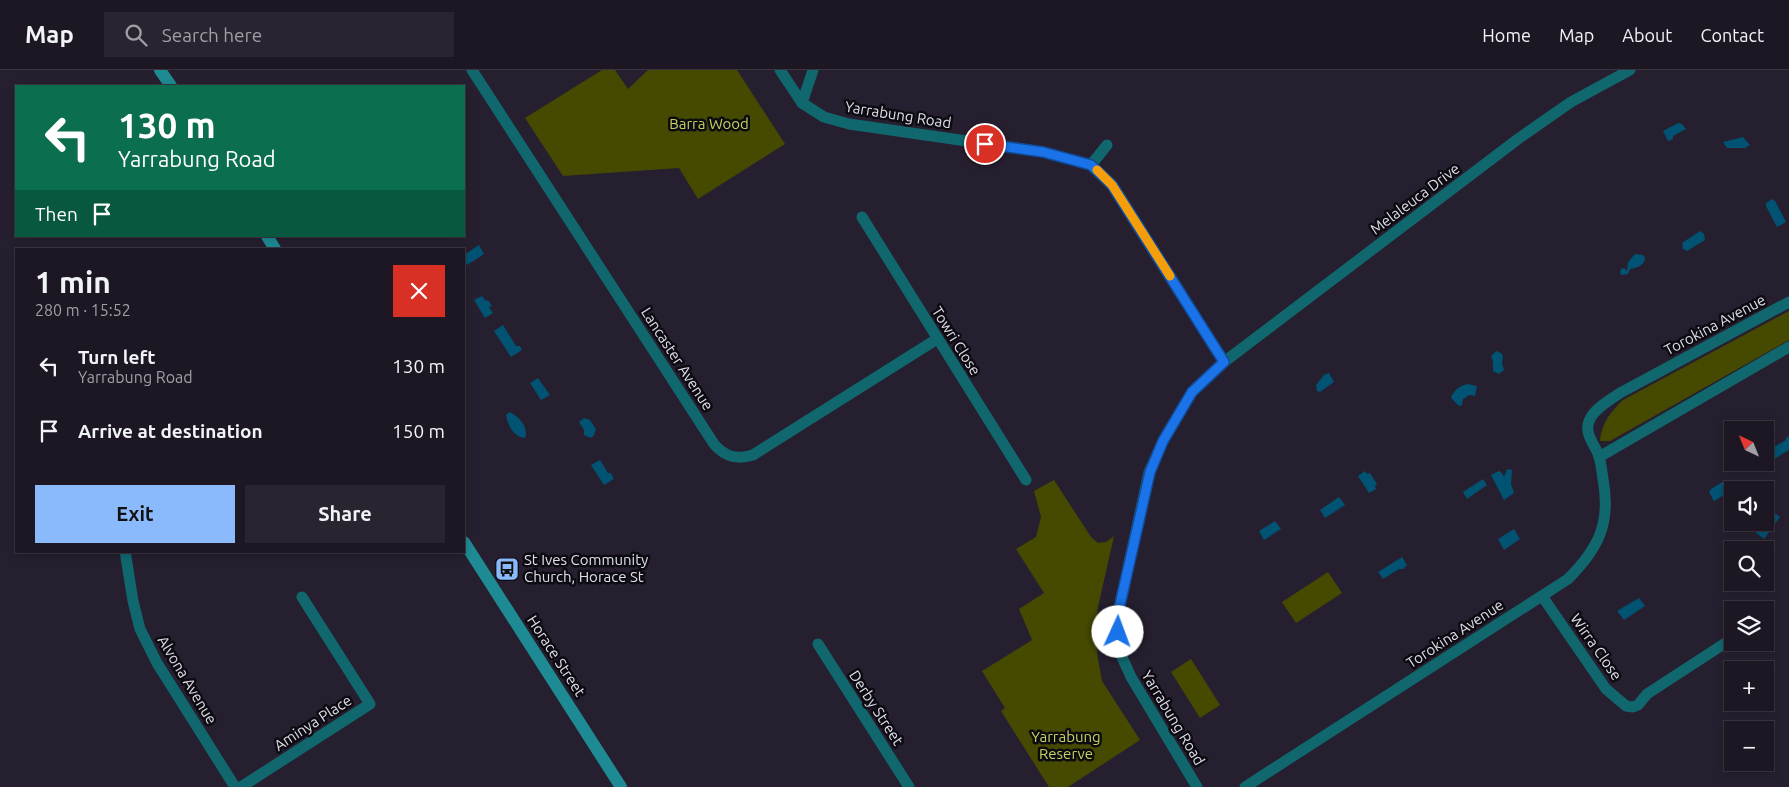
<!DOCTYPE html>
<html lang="en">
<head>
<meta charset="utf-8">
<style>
	body { margin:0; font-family:Ubuntu,sans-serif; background:#292430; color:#f1f3f6; height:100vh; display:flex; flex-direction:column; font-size:19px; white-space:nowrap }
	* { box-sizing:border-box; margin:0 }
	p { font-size:16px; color:#a09fa6 }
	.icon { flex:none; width:28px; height:28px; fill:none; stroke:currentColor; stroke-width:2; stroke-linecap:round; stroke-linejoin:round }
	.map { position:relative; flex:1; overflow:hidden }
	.sheet { position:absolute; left:15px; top:178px; width:450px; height:305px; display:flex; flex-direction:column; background:#1c1723; border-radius:0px; box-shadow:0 2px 8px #0003,0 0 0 1px #3a3641 }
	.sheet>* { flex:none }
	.hud { position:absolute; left:15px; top:15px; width:450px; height:152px; border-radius:0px; box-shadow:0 2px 8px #0003,0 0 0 1px #3a3641; background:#0b6e4f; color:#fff; overflow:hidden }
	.needle { width:32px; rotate:317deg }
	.fabs { position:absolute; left:1724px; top:351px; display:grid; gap:10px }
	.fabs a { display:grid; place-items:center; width:50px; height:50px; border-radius:0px; background:#1c1723; box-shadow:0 2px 8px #0003,0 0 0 1px #3a3641; font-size:25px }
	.pin { position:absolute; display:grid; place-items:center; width:42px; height:42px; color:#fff; margin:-21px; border:2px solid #fff; border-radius:50%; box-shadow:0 1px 5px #0007 }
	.me { position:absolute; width:55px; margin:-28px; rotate:2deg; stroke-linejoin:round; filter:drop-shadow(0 0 4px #0008) }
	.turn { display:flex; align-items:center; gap:18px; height:105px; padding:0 20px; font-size:22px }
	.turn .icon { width:65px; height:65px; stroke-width:2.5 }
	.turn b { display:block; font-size:35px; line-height:42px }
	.then { display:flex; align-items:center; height:48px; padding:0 20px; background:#0003; gap:10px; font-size:19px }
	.round { display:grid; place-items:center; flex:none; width:52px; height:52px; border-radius:0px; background:#292430 }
	.overview { display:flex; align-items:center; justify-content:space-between; height:85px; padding:0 20px }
	h1 { font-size:30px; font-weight:700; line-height:38px }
	.button { display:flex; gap:10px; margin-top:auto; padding:10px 20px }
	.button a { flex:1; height:58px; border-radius:0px; background:#8abafc; color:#111; font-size:20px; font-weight:700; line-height:58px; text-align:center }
	.button a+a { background:#292430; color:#f1f3f6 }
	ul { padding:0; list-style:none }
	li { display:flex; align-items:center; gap:15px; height:65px; padding:0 20px }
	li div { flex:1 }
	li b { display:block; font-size:19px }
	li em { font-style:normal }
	header { display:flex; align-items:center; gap:30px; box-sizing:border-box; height:70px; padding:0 25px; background:#1c1723; border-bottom:1px solid #3a3641 }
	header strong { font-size:24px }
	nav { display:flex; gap:28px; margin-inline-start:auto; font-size:18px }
	.search { width:350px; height:45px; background:#292430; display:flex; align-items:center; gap:12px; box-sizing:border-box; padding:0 18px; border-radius:0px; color:#a09fa6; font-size:19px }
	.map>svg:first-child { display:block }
	.green { fill:#464a01 }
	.water { fill:#005373 }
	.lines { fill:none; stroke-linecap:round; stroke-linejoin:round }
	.minor { stroke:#10676e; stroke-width:11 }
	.secondary { stroke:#1e8a93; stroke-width:12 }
	.route-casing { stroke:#114b97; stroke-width:12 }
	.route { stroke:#1a73e8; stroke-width:9 }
	.slow { stroke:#f59e0b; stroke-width:9 }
	.labels { text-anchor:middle; stroke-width:5; stroke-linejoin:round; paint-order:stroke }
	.street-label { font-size:15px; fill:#e1dde8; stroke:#0d0b12 }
	.park-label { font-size:15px; fill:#c9d15f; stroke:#0d0b12 }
	.poi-label { font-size:15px; fill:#e1dde8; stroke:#0d0b12; text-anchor:start }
</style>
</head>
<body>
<header>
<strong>Map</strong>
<div class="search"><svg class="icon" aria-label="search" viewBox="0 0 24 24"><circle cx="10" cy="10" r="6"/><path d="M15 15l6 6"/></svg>Search here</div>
<nav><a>Home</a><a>Map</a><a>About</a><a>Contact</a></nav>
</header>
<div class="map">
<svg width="1789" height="717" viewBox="0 0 1789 717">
	<rect width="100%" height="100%" fill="#261f2f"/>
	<g class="green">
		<polygon points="602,0 615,0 628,19 648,0 737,0 785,74 698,129 679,98 563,106 525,48"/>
		<path d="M1789 241V270L1610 371H1600C1601 354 1611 341 1623 330Z"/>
		<polygon points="1054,410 1091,467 1098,473 1106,472 1114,466 1098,537 1095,564 1098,589 1102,611 1140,670 1068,717 1049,717 1001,641 1005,638 982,601 1032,570 1019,539 1044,523 1016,479 1036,467 1041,447 1034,421"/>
		<polygon points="1328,502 1342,523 1296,553 1282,532"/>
		<polygon points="1191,589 1220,635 1200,648 1171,602"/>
	</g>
	<g class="water">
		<polygon points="1678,53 1682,54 1686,59 1673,66 1673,69 1668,71 1663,61"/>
		<polygon points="1743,67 1750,75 1745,78 1727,78 1723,72"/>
		<polygon points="1772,129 1775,131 1786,152 1777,157 1766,136 1766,133"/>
		<polygon points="1700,161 1704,164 1705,170 1687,181 1683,179 1682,173"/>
		<polygon points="479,175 484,184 467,195 464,190 464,185"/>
		<path d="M1635 184 1643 185 1645 188C1645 195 1637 198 1630 199L1628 204 1622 205 1620 203 1621 199 1624 198 1627 201 1628 192Z"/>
		<polygon points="482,226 486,231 488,230 492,236 489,237 493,243 485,248 474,230"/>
		<polygon points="503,255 516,276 520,276 522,280 511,287 494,261"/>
		<polygon points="1496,281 1501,283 1503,286 1502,293 1504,300 1499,304 1493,301 1493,292 1491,286"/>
		<polygon points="1329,303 1334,312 1320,322 1317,321 1316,315 1324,305"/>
		<polygon points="538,308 550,325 541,330 530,313"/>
		<path d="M1467 314 1477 316 1475 326 1469 325 1463 329 1462 335 1459 336 1451 328C1453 321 1459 316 1467 314Z"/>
		<path d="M510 342C519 347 529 357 525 368 514 367 508 356 506 345Z"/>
		<polygon points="584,348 590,350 596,359 594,365 591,368 584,365 584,360 579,352"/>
		<polygon points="1789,366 1789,380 1774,389 1769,380 1786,370 1786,368"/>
		<polygon points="600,390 608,403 611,403 614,409 604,415 591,395"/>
		<polygon points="1507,399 1512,400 1511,414 1514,423 1504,430 1491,405 1499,401 1502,403 1504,407"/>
		<polygon points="1365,401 1367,404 1370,403 1377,414 1375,416 1376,419 1369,423 1358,406"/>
		<polygon points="1483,409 1487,415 1467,429 1463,422"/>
		<polygon points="1735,410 1739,416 1714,431 1709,422 1711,419 1724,411 1728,414"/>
		<polygon points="1339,427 1345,435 1325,448 1320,440"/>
		<polygon points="1772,441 1780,447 1764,469 1755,462 1763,453 1765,452 1765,450"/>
		<polygon points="1275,451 1281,459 1264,470 1259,461"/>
		<polygon points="1514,459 1520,469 1504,480 1498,469"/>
		<polygon points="1402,487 1407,495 1403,499 1399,499 1383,509 1378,502"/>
		<polygon points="1639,528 1645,536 1624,550 1617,541"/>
	</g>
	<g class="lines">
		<g class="minor">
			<path d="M472 0 714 374C725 387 737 390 753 385L937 269"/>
			<polyline points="780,0 802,33 824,47 849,54 1043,82 1091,95 1112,115 1224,292"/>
			<polyline points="802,33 813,0"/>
			<polyline points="1091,95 1107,75"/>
			<polyline points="862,147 1026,410"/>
			<polyline points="1599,387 1789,277"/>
			<polyline points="125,481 133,531 140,559 157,593 235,717"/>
			<polyline points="1542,526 1606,619 1626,636 1633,637 1638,635 1647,624 1730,570"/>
			<polyline points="818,574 909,717"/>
			<polyline points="241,717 370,634 302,527"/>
			<polyline points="1197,717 1131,607 1121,585 1118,562 1119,539 1149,402 1163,371 1192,322 1224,292 1518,69 1571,32 1630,0"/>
			<path d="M1245 717 1568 509C1599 478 1611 453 1603 409 1602 402 1601 393 1599 386 1594 373 1582 362 1591 347 1597 337 1611 329 1620 323L1789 232"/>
		</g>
		<g class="secondary">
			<polyline points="160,0 171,16"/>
			<polyline points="267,166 275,179"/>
			<polyline points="464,472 621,717"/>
		</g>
	</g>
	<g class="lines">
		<g class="route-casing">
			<polyline id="route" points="985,74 1043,82 1091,95 1112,115 1224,292 1192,322 1163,371 1150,402 1119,539 1118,562"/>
		</g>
		<use href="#route" class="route"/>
		<polyline class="slow" points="1097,100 1112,115 1170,206"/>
	</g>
	<defs>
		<g id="bus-square" transform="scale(1.25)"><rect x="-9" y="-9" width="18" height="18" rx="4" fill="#8abafc" stroke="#0d0b12"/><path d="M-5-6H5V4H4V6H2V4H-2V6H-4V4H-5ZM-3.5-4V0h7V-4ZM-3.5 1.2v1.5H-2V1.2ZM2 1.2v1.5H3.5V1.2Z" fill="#111"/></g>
	</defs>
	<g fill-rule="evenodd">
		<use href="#bus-square" x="507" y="499"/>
	</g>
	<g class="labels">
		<g class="street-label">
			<text transform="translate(898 45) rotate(9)" y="5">Yarrabung Road</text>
			<text transform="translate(1415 129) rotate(-37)" y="5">Melaleuca Drive</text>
			<text transform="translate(1715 255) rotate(-28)" y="5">Torokina Avenue</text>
			<text transform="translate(956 271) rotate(58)" y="5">Towri Close</text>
			<text transform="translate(677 289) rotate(57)" y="5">Lancaster Avenue</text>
			<text transform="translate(1455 564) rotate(-33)" y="5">Torokina Avenue</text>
			<text transform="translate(1596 577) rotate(55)" y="5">Wirra Close</text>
			<text transform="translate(556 586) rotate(57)" y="5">Horace Street</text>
			<text transform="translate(187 610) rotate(59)" y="5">Alvona Avenue</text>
			<text transform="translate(876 638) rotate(57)" y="5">Derby Street</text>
			<text transform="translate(1173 648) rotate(59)" y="5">Yarrabung Road</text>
			<text transform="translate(313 653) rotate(-33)" y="5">Aminya Place</text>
		</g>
		<g class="park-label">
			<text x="709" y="59">Barra Wood</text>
			<text x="1066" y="672">Yarrabung<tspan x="1066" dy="17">Reserve</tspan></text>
		</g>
		<g class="poi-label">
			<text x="524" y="495">St Ives Community<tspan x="524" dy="17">Church, Horace St</tspan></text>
		</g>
	</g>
</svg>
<div class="fabs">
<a><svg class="needle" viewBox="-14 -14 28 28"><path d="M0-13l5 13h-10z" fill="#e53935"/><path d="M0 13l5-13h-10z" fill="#a09fa6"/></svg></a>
<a><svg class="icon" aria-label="sound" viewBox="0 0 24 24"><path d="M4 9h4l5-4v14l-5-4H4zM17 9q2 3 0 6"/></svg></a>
<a><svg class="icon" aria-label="search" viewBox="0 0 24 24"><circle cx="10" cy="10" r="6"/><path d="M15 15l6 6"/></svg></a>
<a><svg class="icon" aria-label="layers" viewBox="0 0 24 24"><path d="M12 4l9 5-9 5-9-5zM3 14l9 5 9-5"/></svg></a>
<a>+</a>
<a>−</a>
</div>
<div class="pin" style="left:985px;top:74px;background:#d93025"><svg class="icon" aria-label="arrive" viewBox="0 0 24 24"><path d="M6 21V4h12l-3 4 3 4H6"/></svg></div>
<svg class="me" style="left:1118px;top:562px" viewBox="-20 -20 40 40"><circle r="19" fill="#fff"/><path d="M0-13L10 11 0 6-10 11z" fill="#1a73e8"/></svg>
<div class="hud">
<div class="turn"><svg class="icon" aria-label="left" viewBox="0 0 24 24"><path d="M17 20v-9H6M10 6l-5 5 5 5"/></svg><div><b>130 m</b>Yarrabung Road</div></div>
<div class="then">Then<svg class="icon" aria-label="arrive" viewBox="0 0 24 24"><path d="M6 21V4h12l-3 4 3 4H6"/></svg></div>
</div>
<section class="sheet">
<div class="overview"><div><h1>1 min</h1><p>280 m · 15:52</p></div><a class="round" style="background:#d93025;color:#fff"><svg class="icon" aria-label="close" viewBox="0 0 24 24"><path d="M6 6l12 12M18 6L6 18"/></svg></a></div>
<ul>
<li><svg class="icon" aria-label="left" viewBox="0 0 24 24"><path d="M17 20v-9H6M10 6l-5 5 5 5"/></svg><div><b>Turn left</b><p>Yarrabung Road</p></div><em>130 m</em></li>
<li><svg class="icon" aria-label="arrive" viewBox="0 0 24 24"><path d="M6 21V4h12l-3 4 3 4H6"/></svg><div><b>Arrive at destination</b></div><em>150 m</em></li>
</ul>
<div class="button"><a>Exit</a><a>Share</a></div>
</section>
</div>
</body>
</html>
